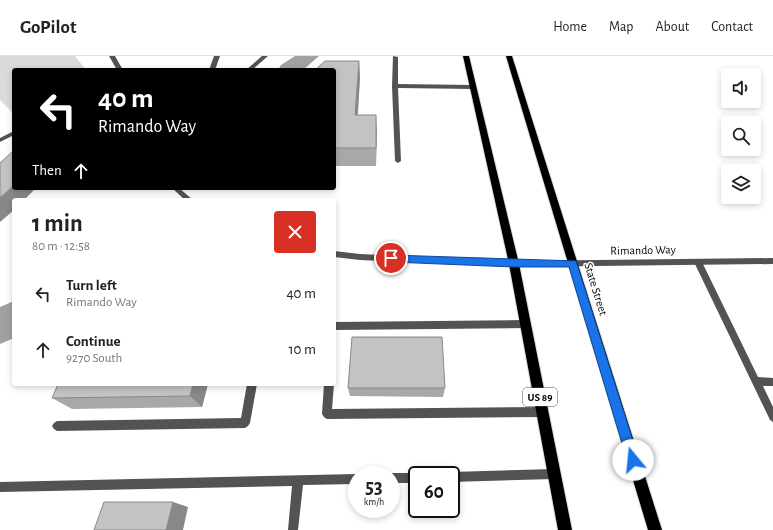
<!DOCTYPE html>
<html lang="en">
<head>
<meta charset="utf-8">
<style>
	body { margin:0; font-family:"Alegreya Sans",sans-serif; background:#f2f2f2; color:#222; height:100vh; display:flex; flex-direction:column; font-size:15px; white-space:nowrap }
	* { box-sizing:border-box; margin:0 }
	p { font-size:13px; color:#767676 }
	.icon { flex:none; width:22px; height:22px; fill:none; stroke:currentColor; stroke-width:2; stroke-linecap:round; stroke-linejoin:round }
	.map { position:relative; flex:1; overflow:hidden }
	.side { position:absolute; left:12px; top:142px; width:324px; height:188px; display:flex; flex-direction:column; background:#fff; border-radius:4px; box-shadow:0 2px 6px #0003 }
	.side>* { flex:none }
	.hud { position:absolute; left:12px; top:12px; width:324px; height:122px; border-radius:4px; box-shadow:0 2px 6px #0003; background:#000; color:#fff; overflow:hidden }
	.buttons { position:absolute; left:721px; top:12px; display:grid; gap:8px }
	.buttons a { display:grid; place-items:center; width:40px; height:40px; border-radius:4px; background:#fff; box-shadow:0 2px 6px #0003; font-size:20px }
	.speed { position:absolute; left:348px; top:410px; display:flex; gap:8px; font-size:20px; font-weight:700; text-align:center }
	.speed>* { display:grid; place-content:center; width:52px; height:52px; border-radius:50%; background:#fff; box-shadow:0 2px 6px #0003; line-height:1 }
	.speed small { font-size:10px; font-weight:400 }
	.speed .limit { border:2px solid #111; border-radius:6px; background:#fff; color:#111 }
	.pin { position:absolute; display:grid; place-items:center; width:34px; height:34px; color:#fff; margin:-17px; border:2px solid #fff; border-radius:50%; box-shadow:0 1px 4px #0007 }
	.me { position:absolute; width:44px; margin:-22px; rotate:343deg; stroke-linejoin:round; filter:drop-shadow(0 0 3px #0008) }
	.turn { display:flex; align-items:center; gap:14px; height:84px; padding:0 20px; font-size:18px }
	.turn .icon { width:52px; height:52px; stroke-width:2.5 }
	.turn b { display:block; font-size:28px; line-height:34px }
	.then { display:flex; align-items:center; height:38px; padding:0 20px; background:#0003; gap:8px; font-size:15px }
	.round { display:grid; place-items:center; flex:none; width:42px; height:42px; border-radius:4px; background:#f2f2f2 }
	.head { display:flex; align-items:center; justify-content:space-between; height:68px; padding:0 20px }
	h1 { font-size:24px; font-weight:600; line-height:30px }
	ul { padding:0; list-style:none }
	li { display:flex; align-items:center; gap:12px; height:56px; padding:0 20px }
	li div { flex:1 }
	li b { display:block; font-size:15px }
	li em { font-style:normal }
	header { display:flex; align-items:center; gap:24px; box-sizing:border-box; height:56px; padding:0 20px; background:#fff; border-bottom:1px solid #e0e0e0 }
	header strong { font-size:19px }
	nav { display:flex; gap:22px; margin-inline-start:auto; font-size:14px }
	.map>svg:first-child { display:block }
	.green { fill:#dadada }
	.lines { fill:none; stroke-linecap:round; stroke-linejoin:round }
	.canal { fill:#a1a1a1; fill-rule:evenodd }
	.primary-casing { stroke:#dbdbdb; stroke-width:2 }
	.lane { fill:#535353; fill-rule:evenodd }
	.street { fill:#535353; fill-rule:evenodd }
	.primary { fill:#000; fill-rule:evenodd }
	.wall { fill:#a8a8a8 }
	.shaded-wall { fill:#888 }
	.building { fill:#c3c3c3; stroke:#888 }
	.route { fill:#1a73e8; stroke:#114b97 }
	.labels { text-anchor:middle; stroke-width:3; stroke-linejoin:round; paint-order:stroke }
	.shield { fill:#fff; stroke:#4c4c4c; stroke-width:1 }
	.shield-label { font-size:11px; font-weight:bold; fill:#000 }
	.street-label { font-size:12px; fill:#000; stroke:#fff }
</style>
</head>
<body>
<header>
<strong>GoPilot</strong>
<nav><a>Home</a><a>Map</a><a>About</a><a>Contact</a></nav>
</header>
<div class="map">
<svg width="773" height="474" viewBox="0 0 773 474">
	<rect width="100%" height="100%" fill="#fff"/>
	<polygon class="green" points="0,0 75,0 86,14 14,14 14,58 0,44"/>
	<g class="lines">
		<g class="canal">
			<polygon points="295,0 319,0 303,14 278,14 281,9"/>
			<polygon points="14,245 14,282 0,288 0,251"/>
		</g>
		<g class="primary-casing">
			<g id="primary">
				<polygon points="463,0 469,0 519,208 572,474 558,474 509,208"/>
				<polygon points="506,0 512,0 662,474 648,474"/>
			</g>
		</g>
		<g class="lane">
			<polygon points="214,0 220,0 215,14 209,14"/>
			<polygon points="262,0 268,0 252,14 246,14"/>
			<polygon points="393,0 398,1 398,28 472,29 475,31 472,33 398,32 401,105 398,107 395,105 392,30"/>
			<polygon points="698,203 702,206 758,321 773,322 773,330 763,330 773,351 773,366 770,364 694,206"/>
			<polygon points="525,264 528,265 529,268 528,271 525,272 334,274 334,266"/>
			<polygon points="247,328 257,328 250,367 248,370 245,372 57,375 54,373 52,370 54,367 57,365 241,362"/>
			<polygon points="324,328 334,328 332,353 543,351 546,353 548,356 546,359 543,361 327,363 324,361 322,358"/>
			<polygon points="554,413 558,414 559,418 558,422 554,423 451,426 451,419 447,419 451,416"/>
			<polygon points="391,417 417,417 421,419 417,419 417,427 391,427 391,419 387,419"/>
			<polygon points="357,418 360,419 357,419 357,428 303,429 298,474 288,474 292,430 0,436 0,426"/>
		</g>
		<g class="street">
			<polygon points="109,0 115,0 123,14 117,14"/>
			<polygon points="14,75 14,79 0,86 0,82"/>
			<polygon points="172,132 179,132 193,144 185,144"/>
			<polygon points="334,195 360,198 514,205 773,202 773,208 514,211 360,204 334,201"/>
		</g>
		<use href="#primary" class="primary"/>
	</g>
	<g class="wall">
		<polygon points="359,5 360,22 358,59 376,59 376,110 334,110 334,14"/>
		<polygon points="208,328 202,351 72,353 52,342"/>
		<polygon points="348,332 445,332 443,341 350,340"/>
	</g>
	<g class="shaded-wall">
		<polygon points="359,5 360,22 356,77 355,59"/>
		<polygon points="376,59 377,77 376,110"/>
		<polygon points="14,129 14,132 36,132 24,144 14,144 14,154 0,166 0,142"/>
		<polygon points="193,328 208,328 202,351 190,340"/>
		<polygon points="173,446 188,451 183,474 166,474"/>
	</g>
	<g class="building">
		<polygon points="325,5 359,5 355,59 376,59 376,92 334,92 334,14 315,14"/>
		<polygon points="14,94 14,129 0,142 0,107"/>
		<polygon points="352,281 442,281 445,332 348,332"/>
		<polygon points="58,328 193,328 190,340 52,342"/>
		<polygon points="104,446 173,446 166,474 94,474"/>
	</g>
	<polygon class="route" points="391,199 576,205 639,404 637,408 633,410 629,408 627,404 569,211 514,211 391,206 387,202"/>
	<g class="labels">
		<rect class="shield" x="523" y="332" width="34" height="18" rx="3"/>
		<g class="shield-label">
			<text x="540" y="345">US 89</text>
		</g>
		<g class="street-label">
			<text transform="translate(643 194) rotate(-1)" y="4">Rimando Way</text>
			<text transform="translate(596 233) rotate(73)" y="4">State Street</text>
		</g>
	</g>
</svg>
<div class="buttons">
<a><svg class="icon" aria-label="sound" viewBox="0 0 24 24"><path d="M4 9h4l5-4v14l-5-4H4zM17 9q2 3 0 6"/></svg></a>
<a><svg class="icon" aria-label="search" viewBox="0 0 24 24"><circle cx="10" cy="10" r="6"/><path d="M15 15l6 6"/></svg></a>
<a><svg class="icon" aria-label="layers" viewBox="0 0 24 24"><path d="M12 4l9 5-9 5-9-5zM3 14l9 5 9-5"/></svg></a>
</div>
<div class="speed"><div>53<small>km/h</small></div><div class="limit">60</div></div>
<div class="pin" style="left:391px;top:202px;background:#d93025"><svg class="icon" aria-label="arrive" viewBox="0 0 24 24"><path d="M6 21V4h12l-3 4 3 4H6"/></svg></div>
<svg class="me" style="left:633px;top:404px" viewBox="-20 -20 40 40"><circle r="19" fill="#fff"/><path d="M0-13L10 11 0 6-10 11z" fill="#1a73e8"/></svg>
<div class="hud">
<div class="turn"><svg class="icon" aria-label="left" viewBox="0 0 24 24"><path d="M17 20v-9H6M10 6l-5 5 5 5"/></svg><div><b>40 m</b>Rimando Way</div></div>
<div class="then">Then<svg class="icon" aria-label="ahead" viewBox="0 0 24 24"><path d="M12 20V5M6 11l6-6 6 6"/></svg></div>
</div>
<section class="side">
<div class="head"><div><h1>1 min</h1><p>80 m · 12:58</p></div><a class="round" style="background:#d93025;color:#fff"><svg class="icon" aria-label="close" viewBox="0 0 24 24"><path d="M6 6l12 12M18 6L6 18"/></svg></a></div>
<ul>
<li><svg class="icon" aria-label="left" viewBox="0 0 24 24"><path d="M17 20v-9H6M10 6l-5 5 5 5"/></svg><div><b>Turn left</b><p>Rimando Way</p></div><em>40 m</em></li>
<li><svg class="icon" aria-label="ahead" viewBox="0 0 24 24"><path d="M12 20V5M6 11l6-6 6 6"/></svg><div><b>Continue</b><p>9270 South</p></div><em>10 m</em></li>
</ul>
</section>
</div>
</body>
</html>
